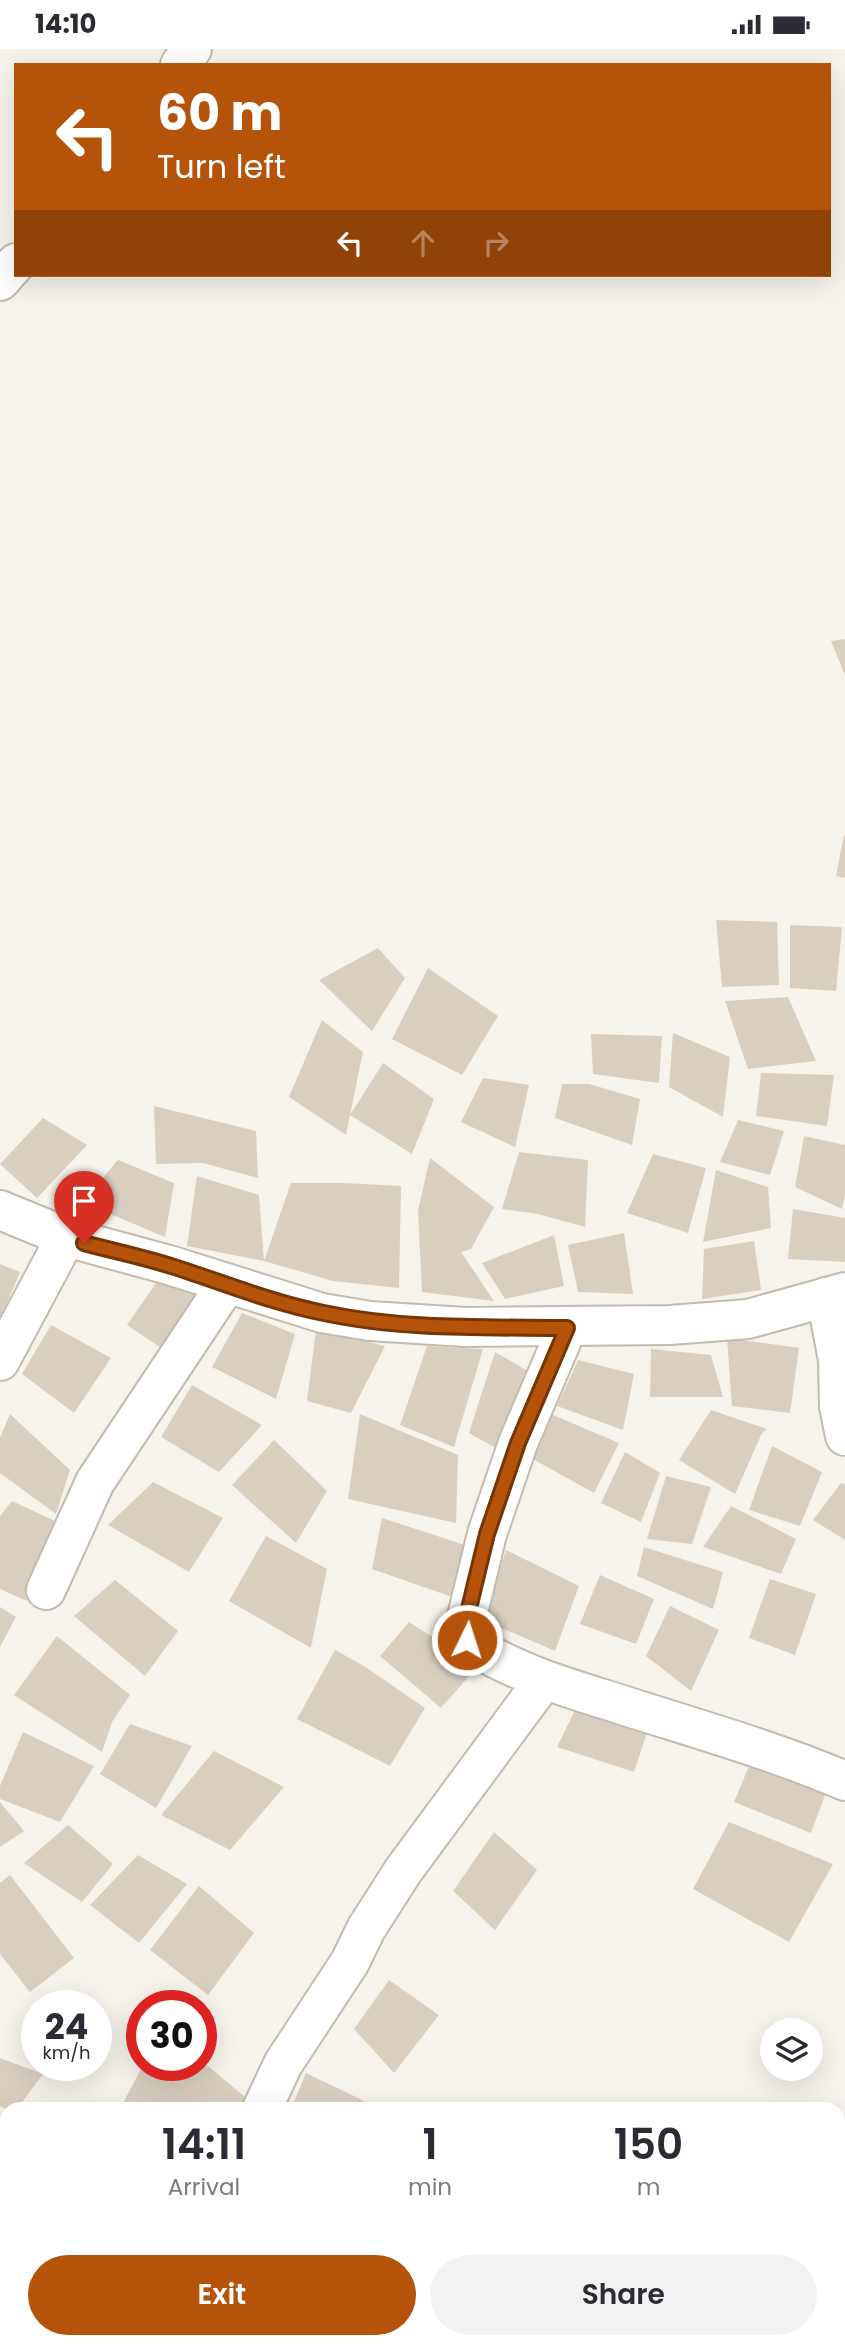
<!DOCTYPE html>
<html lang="en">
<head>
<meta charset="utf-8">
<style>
	body { margin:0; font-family:Poppins,sans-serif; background:#f2f2f3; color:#2b2b33; height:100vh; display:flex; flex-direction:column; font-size:26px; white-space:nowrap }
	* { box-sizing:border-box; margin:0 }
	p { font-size:23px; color:#7c7c81 }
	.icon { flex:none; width:38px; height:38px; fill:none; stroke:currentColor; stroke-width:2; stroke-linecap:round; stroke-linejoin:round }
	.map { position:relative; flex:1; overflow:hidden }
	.side { position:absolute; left:0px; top:2053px; width:845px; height:247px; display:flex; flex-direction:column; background:#fff; border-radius:21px 21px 0 0; box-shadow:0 7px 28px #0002 }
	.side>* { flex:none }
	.banner { position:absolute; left:14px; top:14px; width:817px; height:214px; border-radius:0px; box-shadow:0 7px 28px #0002; background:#b45309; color:#fff; overflow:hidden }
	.buttons { position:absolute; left:760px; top:1969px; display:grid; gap:14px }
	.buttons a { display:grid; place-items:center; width:63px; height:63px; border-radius:50%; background:#fff; box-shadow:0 7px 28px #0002; font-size:35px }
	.speed { position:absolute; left:21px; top:1941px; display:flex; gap:14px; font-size:35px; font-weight:700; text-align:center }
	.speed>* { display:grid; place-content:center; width:91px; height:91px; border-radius:50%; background:#fff; box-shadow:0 7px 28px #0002; line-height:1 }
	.speed small { font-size:18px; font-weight:400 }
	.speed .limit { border:10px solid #d22; background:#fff; color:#111 }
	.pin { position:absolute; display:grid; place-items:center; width:60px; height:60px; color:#fff; margin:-72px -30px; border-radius:50% 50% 50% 0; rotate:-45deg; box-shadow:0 0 7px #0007 }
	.pin .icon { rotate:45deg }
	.me { position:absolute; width:77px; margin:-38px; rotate:4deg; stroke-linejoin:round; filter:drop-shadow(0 0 5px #0008) }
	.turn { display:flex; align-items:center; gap:24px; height:147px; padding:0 28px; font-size:32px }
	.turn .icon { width:91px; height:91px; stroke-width:2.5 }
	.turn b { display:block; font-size:49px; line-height:60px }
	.lanes { display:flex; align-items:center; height:66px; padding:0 28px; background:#0003; justify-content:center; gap:35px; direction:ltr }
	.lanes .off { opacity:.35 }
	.eta { display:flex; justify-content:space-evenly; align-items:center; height:119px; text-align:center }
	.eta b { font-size:42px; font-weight:600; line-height:49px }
	.button { display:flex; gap:14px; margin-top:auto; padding:14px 28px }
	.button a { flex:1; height:80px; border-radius:42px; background:#b45309; color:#fff; font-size:28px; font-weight:600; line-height:80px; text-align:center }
	.button a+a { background:#f2f2f3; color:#2b2b33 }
	.status { display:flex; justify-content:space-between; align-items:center; height:49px; padding:0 35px; background:#fff; direction:ltr }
	.status svg { height:19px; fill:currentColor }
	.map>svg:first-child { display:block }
	.building { fill:#d8cfc1 }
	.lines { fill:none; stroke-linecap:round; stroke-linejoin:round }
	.minor-casing { stroke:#c2bbae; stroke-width:42 }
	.minor { stroke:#fff; stroke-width:38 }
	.route-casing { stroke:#753606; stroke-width:18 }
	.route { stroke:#b45309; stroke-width:12 }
</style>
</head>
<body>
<div class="status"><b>14:10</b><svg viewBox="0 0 49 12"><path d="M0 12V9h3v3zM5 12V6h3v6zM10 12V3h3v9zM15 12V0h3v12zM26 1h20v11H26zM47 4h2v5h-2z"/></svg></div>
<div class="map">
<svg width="845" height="2299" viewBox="0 0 845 2299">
	<rect width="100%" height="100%" fill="#f6f3ec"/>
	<g class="building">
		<polygon points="845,590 845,626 831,592"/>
		<polygon points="844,786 845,786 845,829 836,827"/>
		<polygon points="716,871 777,873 779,936 722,938"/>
		<polygon points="790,876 842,878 836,942 790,939"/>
		<polygon points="378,899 405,929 372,982 319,931"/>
		<polygon points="428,919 498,967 462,1026 392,990"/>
		<polygon points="788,948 816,1012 748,1020 725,952"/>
		<polygon points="322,971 363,1003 350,1066 383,1014 434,1050 412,1105 350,1066 346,1086 289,1048"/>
		<polygon points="673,984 730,1008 723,1068 669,1038"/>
		<polygon points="591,985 662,987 659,1034 593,1025"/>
		<polygon points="761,1024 834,1026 827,1077 756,1067"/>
		<polygon points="483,1029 529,1036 515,1098 461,1073"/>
		<polygon points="562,1035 589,1035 640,1050 632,1096 555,1069"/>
		<polygon points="154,1057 256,1082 258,1129 203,1114 156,1115"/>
		<polygon points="43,1069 87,1096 37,1149 0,1115"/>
		<polygon points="738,1071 784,1082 770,1126 720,1113"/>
		<polygon points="804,1087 845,1096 845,1145 842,1160 795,1138"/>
		<polygon points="519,1103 588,1111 585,1178 538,1165 502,1160"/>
		<polygon points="653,1105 706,1119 688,1184 627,1164"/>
		<polygon points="430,1109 494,1158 471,1200 461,1203 494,1252 422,1243 418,1162"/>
		<polygon points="118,1111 174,1134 165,1188 82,1153"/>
		<polygon points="716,1121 768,1138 771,1179 703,1193"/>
		<polygon points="197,1127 259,1146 264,1212 187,1197"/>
		<polygon points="291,1134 344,1134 401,1137 399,1239 333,1232 264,1212"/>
		<polygon points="793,1160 845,1169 845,1213 788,1210"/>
		<polygon points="624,1184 633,1245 578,1243 568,1196"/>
		<polygon points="554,1186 564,1237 505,1250 482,1214"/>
		<polygon points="754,1192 761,1241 702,1250 704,1200"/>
		<polygon points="0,1215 20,1223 0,1271"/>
		<polygon points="163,1224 206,1251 170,1305 127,1276"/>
		<polygon points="242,1264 295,1285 276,1350 212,1318"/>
		<polygon points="51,1276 111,1309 74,1364 22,1325"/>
		<polygon points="316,1281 385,1297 351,1364 307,1352"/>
		<polygon points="727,1289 799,1299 790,1364 732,1357"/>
		<polygon points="427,1297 483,1300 454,1398 400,1376"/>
		<polygon points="651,1300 711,1306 723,1348 650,1348"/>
		<polygon points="495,1303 531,1324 501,1402 469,1384"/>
		<polygon points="578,1311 634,1325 623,1381 557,1357"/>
		<polygon points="192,1336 262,1376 219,1423 161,1388"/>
		<polygon points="711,1361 767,1380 762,1384 735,1445 679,1411"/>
		<polygon points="546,1363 619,1394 594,1444 524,1405"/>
		<polygon points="10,1365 70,1421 56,1465 0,1424 0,1389"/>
		<polygon points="360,1365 458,1406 456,1474 348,1450"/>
		<polygon points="274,1391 327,1442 296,1494 232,1436"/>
		<polygon points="772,1397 822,1423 800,1477 749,1461"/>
		<polygon points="625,1403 660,1424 641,1473 601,1454"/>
		<polygon points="666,1427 711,1438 692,1495 647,1490"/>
		<polygon points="153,1433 223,1469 189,1523 108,1476"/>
		<polygon points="841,1434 845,1436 845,1491 813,1471"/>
		<polygon points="12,1452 55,1472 27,1552 0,1540 0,1467"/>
		<polygon points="731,1457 796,1490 781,1525 703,1498"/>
		<polygon points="382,1469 471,1498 455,1549 372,1520"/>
		<polygon points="266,1487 327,1520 311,1599 229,1552"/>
		<polygon points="644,1498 723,1523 713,1560 637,1527"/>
		<polygon points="506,1501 579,1537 555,1602 483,1571"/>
		<polygon points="600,1526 654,1550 636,1595 580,1575"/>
		<polygon points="770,1530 816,1545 795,1606 749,1589"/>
		<polygon points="115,1531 178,1582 145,1627 74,1567"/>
		<polygon points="670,1557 719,1581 691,1642 646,1607"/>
		<polygon points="0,1558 16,1568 0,1598"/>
		<polygon points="409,1573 478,1617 441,1659 380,1607"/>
		<polygon points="57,1587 130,1646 112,1673 102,1703 14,1646"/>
		<polygon points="335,1601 364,1617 425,1659 390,1717 297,1670"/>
		<polygon points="580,1651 650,1674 634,1723 557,1698"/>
		<polygon points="130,1675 192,1697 156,1759 100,1725"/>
		<polygon points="23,1683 94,1717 60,1773 0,1750 0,1737"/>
		<polygon points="214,1702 284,1738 230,1801 161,1766"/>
		<polygon points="752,1710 828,1738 811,1784 734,1753"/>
		<polygon points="0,1753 24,1782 0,1798"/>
		<polygon points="729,1773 833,1815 789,1893 693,1840"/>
		<polygon points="68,1776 113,1815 82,1853 24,1814"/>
		<polygon points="494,1783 537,1821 495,1881 453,1842"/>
		<polygon points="138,1806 187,1835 139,1894 90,1856"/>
		<polygon points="10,1826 74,1909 30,1943 0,1905 0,1834"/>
		<polygon points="199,1837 254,1884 208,1946 150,1901"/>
		<polygon points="389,1931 439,1966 394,2024 354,1980"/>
		<polygon points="0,2009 43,2025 17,2060 7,2061 0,2057"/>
		<polygon points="201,2014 208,2017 246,2049 240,2060 128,2060 121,2058 143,2016 201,2016"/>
		<polygon points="306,2024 381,2060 291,2060"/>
		<polygon points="838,2076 845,2077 845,2149 838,2145"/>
		<polygon points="0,2211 7,2221 7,2268 0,2262"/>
		<polygon points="75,2292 127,2292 134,2299 68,2299"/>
		<polygon points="174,2292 229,2292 242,2299 172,2299"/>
	</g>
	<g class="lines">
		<g class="minor-casing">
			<g id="minor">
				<polyline points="180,16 192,0"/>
				<polyline points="0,232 16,214"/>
				<polyline points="0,1161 66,1188 169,1216 322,1264 370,1272 465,1278 670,1276 748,1270 845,1243"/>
				<polyline points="826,1248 838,1311 839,1357 845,1387"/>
				<path d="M567 1279 518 1394 487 1485 464 1580C467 1589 470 1595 479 1600 520 1625 568 1639 613 1653 690 1678 770 1700 845 1732"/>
				<polyline points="0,1312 66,1188"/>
				<polyline points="46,1541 95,1433 226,1236"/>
				<polyline points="262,2060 283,2015 350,1913 366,1880 403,1822 544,1631"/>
				<polyline points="148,2299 151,2292"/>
			</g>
		</g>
		<use href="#minor" class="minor"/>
	</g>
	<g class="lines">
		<g class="route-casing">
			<path id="route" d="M84 1194C113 1202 143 1208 171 1217 222 1233 272 1254 324 1264 403 1281 486 1278 567 1279L518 1394 487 1485 464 1580 467 1591"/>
		</g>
		<use href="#route" class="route"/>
	</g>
</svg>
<div class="buttons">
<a><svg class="icon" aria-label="layers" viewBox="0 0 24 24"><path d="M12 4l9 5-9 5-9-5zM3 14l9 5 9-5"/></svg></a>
</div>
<div class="speed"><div>24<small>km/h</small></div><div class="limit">30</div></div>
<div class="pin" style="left:84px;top:1194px;background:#d93025"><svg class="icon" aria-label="arrive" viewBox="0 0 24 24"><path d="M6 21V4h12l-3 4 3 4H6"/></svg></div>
<svg class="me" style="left:467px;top:1591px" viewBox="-20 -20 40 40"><circle r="17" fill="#b45309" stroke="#fff" stroke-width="3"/><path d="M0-11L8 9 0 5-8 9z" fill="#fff"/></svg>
<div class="banner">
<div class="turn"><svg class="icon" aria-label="left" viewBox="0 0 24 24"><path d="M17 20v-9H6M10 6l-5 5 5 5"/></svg><div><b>60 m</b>Turn left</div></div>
<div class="lanes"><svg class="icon" aria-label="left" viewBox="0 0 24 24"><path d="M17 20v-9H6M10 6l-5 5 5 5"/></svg><svg class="icon off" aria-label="ahead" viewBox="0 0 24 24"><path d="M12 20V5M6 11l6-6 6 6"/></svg><svg class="icon off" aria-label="right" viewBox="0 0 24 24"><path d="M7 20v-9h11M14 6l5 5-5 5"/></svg></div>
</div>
<section class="side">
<div class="eta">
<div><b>14:11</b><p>Arrival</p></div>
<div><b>1</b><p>min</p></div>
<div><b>150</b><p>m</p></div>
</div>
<div class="button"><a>Exit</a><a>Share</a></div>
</section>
</div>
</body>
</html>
